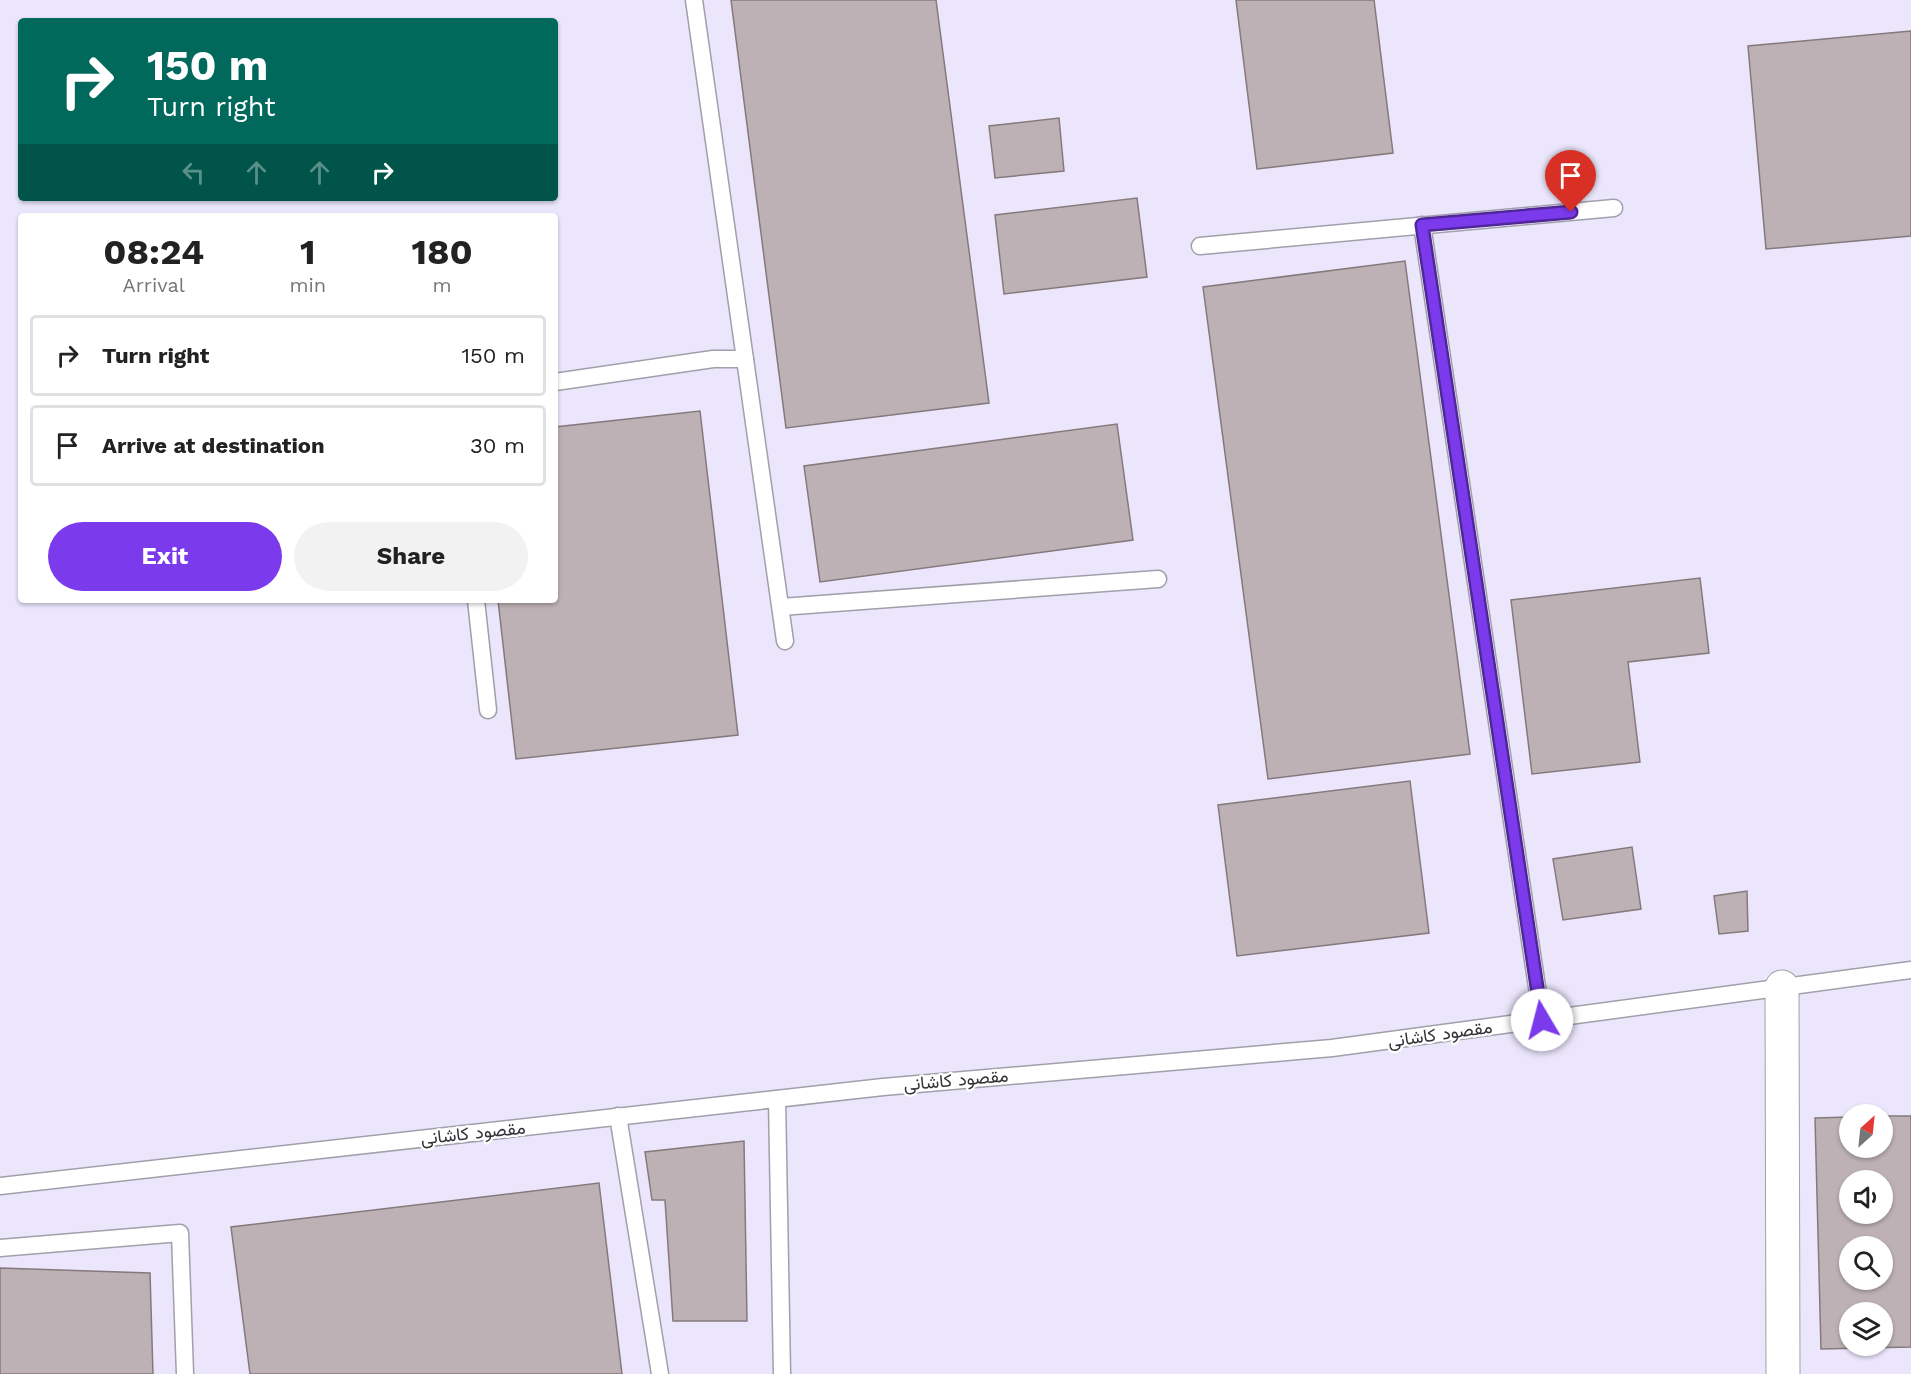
<!DOCTYPE html>
<html lang="en">
<head>
<meta charset="utf-8">
<style>
	body { margin:0; font-family:"Work Sans",Vazirmatn,sans-serif; background:#f2f2f2; color:#222; height:100vh; display:flex; flex-direction:column; font-size:22px; white-space:nowrap }
	* { box-sizing:border-box; margin:0 }
	p { font-size:20px; color:#767676 }
	.icon { flex:none; width:33px; height:33px; fill:none; stroke:currentColor; stroke-width:2; stroke-linecap:round; stroke-linejoin:round }
	.map { position:relative; flex:1; overflow:hidden }
	.details { position:absolute; left:18px; top:213px; width:540px; height:390px; display:flex; flex-direction:column; background:#fff; border-radius:6px; box-shadow:0 2px 4px #0004 }
	.details>* { flex:none }
	.banner { position:absolute; left:18px; top:18px; width:540px; height:183px; border-radius:6px; box-shadow:0 2px 4px #0004; background:#00695c; color:#fff; overflow:hidden }
	.needle { width:39px; rotate:27deg }
	.fabs { position:absolute; left:1839px; top:1104px; display:grid; gap:12px }
	.fabs a { display:grid; place-items:center; width:54px; height:54px; border-radius:50%; background:#fff; box-shadow:0 2px 4px #0004; font-size:30px }
	.pin { position:absolute; display:grid; place-items:center; width:51px; height:51px; color:#fff; margin:-62px -26px; border-radius:50% 50% 50% 0; rotate:-45deg; box-shadow:0 0 6px #0007 }
	.pin .icon { rotate:45deg }
	.me { position:absolute; width:66px; margin:-33px; rotate:352deg; stroke-linejoin:round; filter:drop-shadow(0 0 4px #0008) }
	.turn { display:flex; align-items:center; gap:21px; height:126px; padding:0 30px; font-size:27px }
	.turn .icon { width:78px; height:78px; stroke-width:2.5 }
	.turn b { display:block; font-size:42px; line-height:51px }
	.lanes { display:flex; align-items:center; height:57px; padding:0 30px; background:#0003; justify-content:center; gap:30px; direction:ltr }
	.lanes .off { opacity:.35 }
	.eta { display:flex; justify-content:space-evenly; align-items:center; height:102px; text-align:center }
	.eta b { font-size:36px; font-weight:700; line-height:42px }
	.action { display:flex; gap:12px; margin-top:auto; padding:12px 30px }
	.action a { flex:1; height:69px; border-radius:36px; background:#7c3aed; color:#fff; font-size:24px; font-weight:700; line-height:69px; text-align:center }
	.action a+a { background:#f2f2f2; color:#222 }
	ul { padding:0; list-style:none }
	li { display:flex; align-items:center; gap:18px; height:81px; margin:0 12px 9px; padding:0 18px; border:3px solid #e0e0e0; border-radius:6px }
	li div { flex:1 }
	li b { display:block; font-size:22px }
	li em { font-style:normal }
	.map>svg:first-child { display:block }
	.industrial { fill:#ebe6fc; fill-rule:evenodd }
	.building { fill:#beb1b5; stroke:#85797c; stroke-width:1.5; fill-rule:evenodd }
	.lines { fill:none; stroke-linecap:round; stroke-linejoin:round }
	.service-casing { stroke:#9fa0aa; stroke-width:19 }
	.minor-casing { stroke:#9fa0aa; stroke-width:35 }
	.service { stroke:#fff; stroke-width:16 }
	.minor { stroke:#fff; stroke-width:33 }
	.route-casing { stroke:#51269a; stroke-width:15 }
	.route { stroke:#7c3aed; stroke-width:10 }
	.labels { text-anchor:middle; stroke-width:4.5; stroke-linejoin:round; paint-order:stroke }
	.street-label { font-size:18px; fill:#323237; stroke:#fff }
</style>
</head>
<body>
<div class="map">
<svg width="1911" height="1374" viewBox="0 0 1911 1374">
	<rect width="100%" height="100%" fill="#f2f3fe"/>
	<path class="industrial" d="M0 0H1911V1374H0ZM21 21H555V198H21ZM21 216H555V600H21ZM1850 1114H1882V1148H1850ZM1850 1180H1882V1214H1850ZM1850 1246H1882V1280H1850ZM1850 1312H1882V1346H1850Z"/>
	<g class="building">
		<polygon points="731,0 936,0 989,403 786,428"/>
		<polygon points="1236,0 1374,0 1393,153 1257,169"/>
		<polygon points="1911,31 1911,236 1766,249 1748,46"/>
		<polygon points="1059,118 1064,171 995,178 989,126"/>
		<polygon points="1137,198 1147,277 1004,294 995,215"/>
		<polygon points="1405,261 1470,754 1268,779 1203,287"/>
		<polygon points="700,411 738,735 516,759 498,600 555,600 555,427"/>
		<polygon points="1117,424 1133,540 820,582 804,466"/>
		<polygon points="1700,578 1709,653 1628,662 1640,762 1532,774 1511,600"/>
		<polygon points="1410,781 1429,933 1237,956 1218,805"/>
		<polygon points="1632,847 1641,909 1563,920 1553,859"/>
		<polygon points="1747,891 1748,931 1719,934 1714,896"/>
		<path d="M1882 1116H1911V1347L1821 1349 1815 1118 1850 1117V1148H1882ZM1850 1180H1882V1214H1850ZM1850 1246H1882V1280H1850ZM1850 1312H1882V1346H1850Z"/>
		<polygon points="744,1141 747,1321 673,1321 665,1200 652,1200 645,1152"/>
		<polygon points="599,1183 622,1374 250,1374 231,1227"/>
		<polygon points="0,1268 150,1273 153,1374 0,1374"/>
	</g>
	<g class="lines">
		<g class="service-casing">
			<g id="service">
				<polyline points="694,0 785,641"/>
				<polyline points="1422,225 1542,1020"/>
				<polyline points="1200,246 1614,208"/>
				<polyline points="555,382 713,359 745,359"/>
				<polyline points="476,600 488,710"/>
				<polyline points="781,607 1158,579"/>
				<polyline points="777,1099 782,1374"/>
				<polyline points="618,1116 660,1374"/>
				<polyline points="0,1186 883,1087 1332,1048 1911,970"/>
				<polyline points="0,1248 180,1233 185,1374"/>
			</g>
		</g>
		<g class="minor-casing">
			<polyline id="minor" points="1782,987 1783,1374"/>
		</g>
		<use href="#service" class="service"/>
		<use href="#minor" class="minor"/>
	</g>
	<g class="lines">
		<g class="route-casing">
			<polyline id="route" points="1542,1020 1422,225 1571,212"/>
		</g>
		<use href="#route" class="route"/>
	</g>
	<g class="labels">
		<g class="street-label">
			<text transform="translate(1440 1034) rotate(-8)" y="6">مقصود کاشانی</text>
			<text transform="translate(956 1080) rotate(-5)" y="6">مقصود کاشانی</text>
			<text transform="translate(473 1133) rotate(-6)" y="6">مقصود کاشانی</text>
		</g>
	</g>
</svg>
<div class="fabs">
<a><svg class="needle" viewBox="-14 -14 28 28"><path d="M0-13l5 13h-10z" fill="#e53935"/><path d="M0 13l5-13h-10z" fill="#767676"/></svg></a>
<a><svg class="icon" aria-label="sound" viewBox="0 0 24 24"><path d="M4 9h4l5-4v14l-5-4H4zM17 9q2 3 0 6"/></svg></a>
<a><svg class="icon" aria-label="search" viewBox="0 0 24 24"><circle cx="10" cy="10" r="6"/><path d="M15 15l6 6"/></svg></a>
<a><svg class="icon" aria-label="layers" viewBox="0 0 24 24"><path d="M12 4l9 5-9 5-9-5zM3 14l9 5 9-5"/></svg></a>
</div>
<div class="pin" style="left:1571px;top:212px;background:#d93025"><svg class="icon" aria-label="arrive" viewBox="0 0 24 24"><path d="M6 21V4h12l-3 4 3 4H6"/></svg></div>
<svg class="me" style="left:1542px;top:1020px" viewBox="-20 -20 40 40"><circle r="19" fill="#fff"/><path d="M0-13L10 11 0 6-10 11z" fill="#7c3aed"/></svg>
<div class="banner">
<div class="turn"><svg class="icon" aria-label="right" viewBox="0 0 24 24"><path d="M7 20v-9h11M14 6l5 5-5 5"/></svg><div><b>150 m</b>Turn right</div></div>
<div class="lanes"><svg class="icon off" aria-label="left" viewBox="0 0 24 24"><path d="M17 20v-9H6M10 6l-5 5 5 5"/></svg><svg class="icon off" aria-label="ahead" viewBox="0 0 24 24"><path d="M12 20V5M6 11l6-6 6 6"/></svg><svg class="icon off" aria-label="ahead" viewBox="0 0 24 24"><path d="M12 20V5M6 11l6-6 6 6"/></svg><svg class="icon" aria-label="right" viewBox="0 0 24 24"><path d="M7 20v-9h11M14 6l5 5-5 5"/></svg></div>
</div>
<section class="details">
<div class="eta">
<div><b>08:24</b><p>Arrival</p></div>
<div><b>1</b><p>min</p></div>
<div><b>180</b><p>m</p></div>
</div>
<ul>
<li><svg class="icon" aria-label="right" viewBox="0 0 24 24"><path d="M7 20v-9h11M14 6l5 5-5 5"/></svg><div><b>Turn right</b></div><em>150 m</em></li>
<li><svg class="icon" aria-label="arrive" viewBox="0 0 24 24"><path d="M6 21V4h12l-3 4 3 4H6"/></svg><div><b>Arrive at destination</b></div><em>30 m</em></li>
</ul>
<div class="action"><a>Exit</a><a>Share</a></div>
</section>
</div>
</body>
</html>
